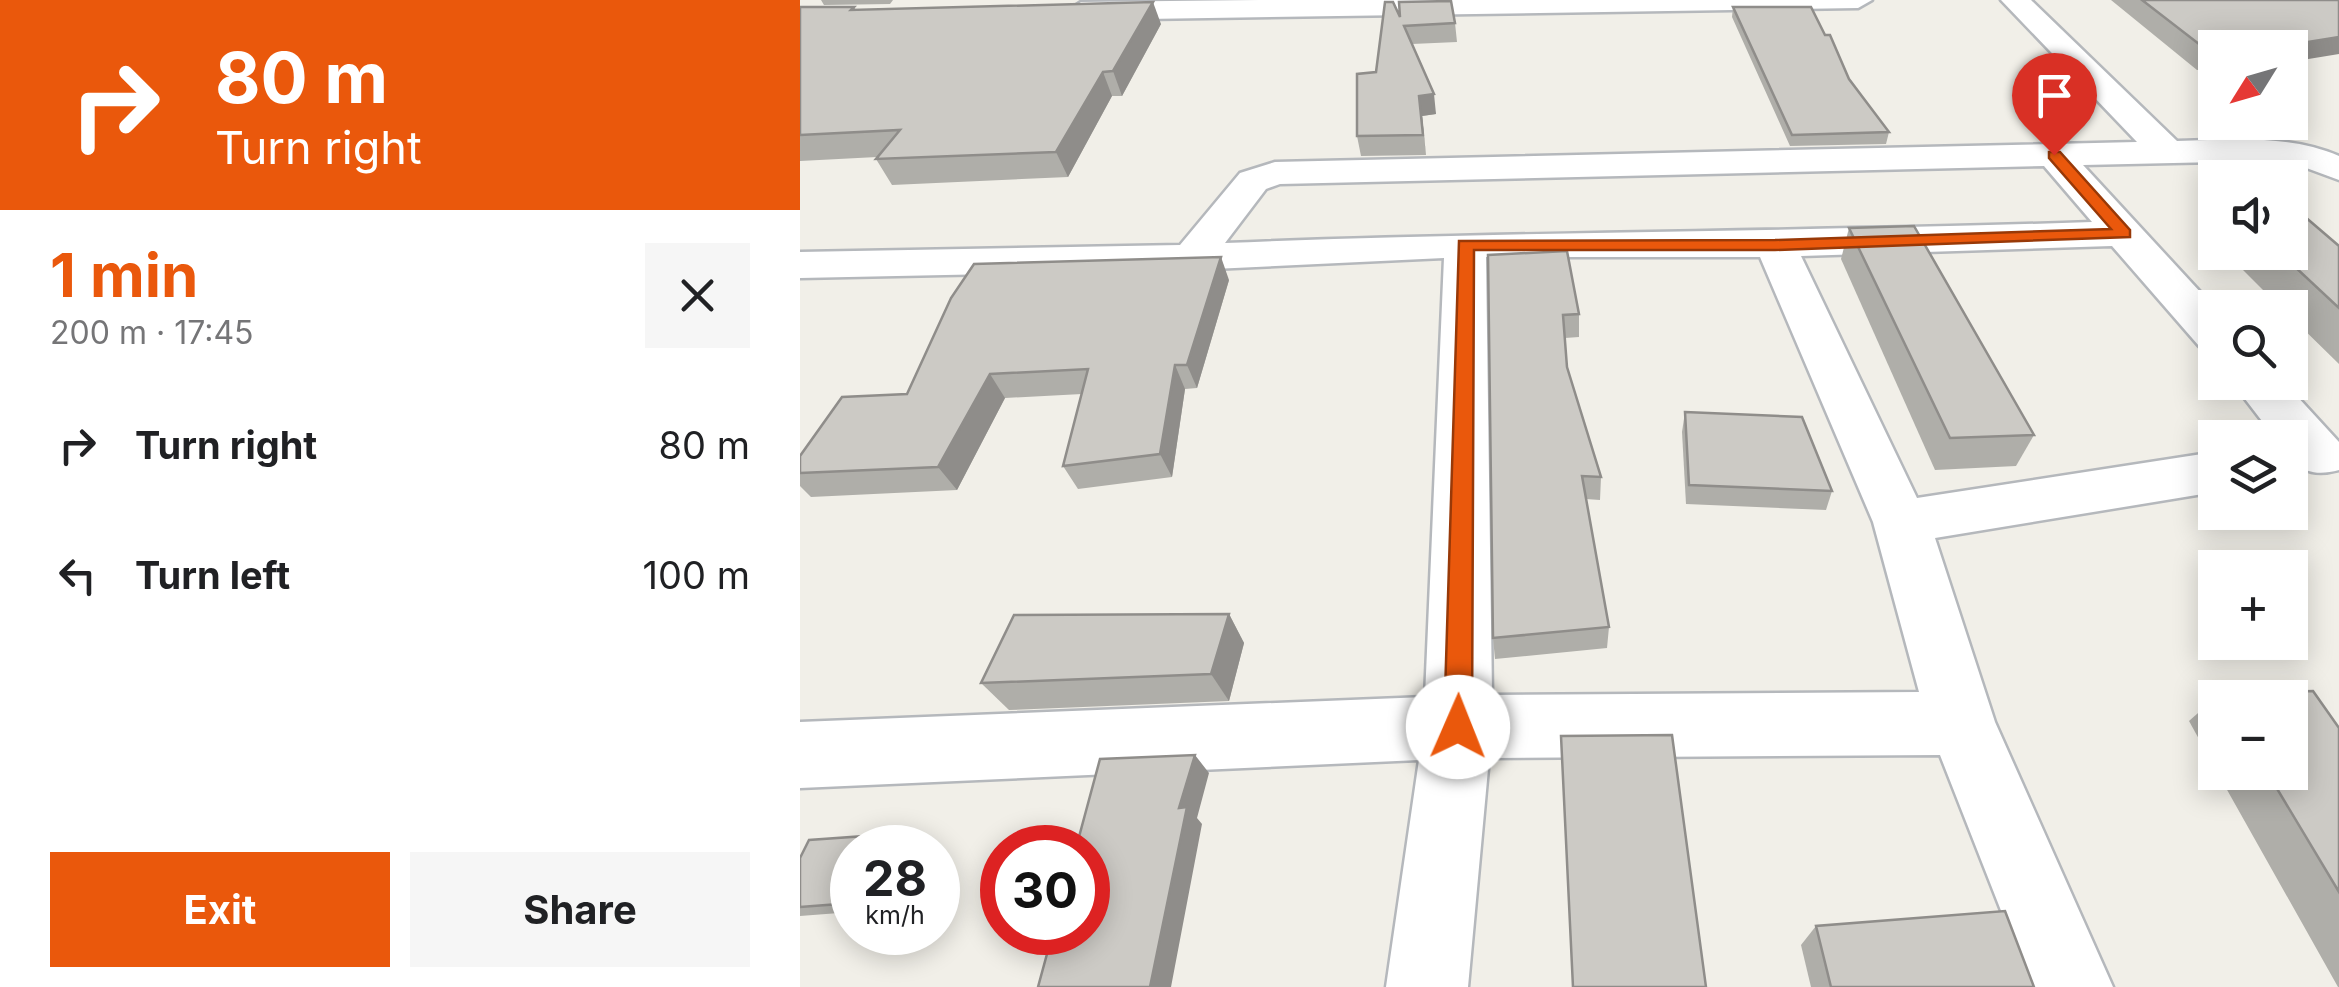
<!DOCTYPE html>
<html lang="en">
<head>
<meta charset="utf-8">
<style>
	body { margin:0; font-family:Inter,sans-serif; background:#f6f6f6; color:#202124; height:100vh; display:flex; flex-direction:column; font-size:38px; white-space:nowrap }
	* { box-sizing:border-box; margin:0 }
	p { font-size:32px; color:#757577 }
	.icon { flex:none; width:55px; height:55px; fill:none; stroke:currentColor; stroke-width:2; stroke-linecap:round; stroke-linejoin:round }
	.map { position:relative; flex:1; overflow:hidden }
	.drawer { display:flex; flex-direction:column; background:#fff; width:800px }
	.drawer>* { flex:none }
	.guide { background:#ea580c; color:#fff; overflow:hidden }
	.needle { width:65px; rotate:233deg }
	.tools { position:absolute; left:1398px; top:30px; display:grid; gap:20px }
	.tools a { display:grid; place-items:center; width:110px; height:110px; border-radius:0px; background:#fff; box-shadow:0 5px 25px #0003; font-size:50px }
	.speed { position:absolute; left:30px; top:825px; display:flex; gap:20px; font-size:50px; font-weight:700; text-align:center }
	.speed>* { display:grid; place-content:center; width:130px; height:130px; border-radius:50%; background:#fff; box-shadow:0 5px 25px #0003; line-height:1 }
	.speed small { font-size:25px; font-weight:400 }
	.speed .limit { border:15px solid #d22; background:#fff; color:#111 }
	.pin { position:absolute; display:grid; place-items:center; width:85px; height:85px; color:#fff; margin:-102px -42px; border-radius:50% 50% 50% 0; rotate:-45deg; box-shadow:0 0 10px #0007 }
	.pin .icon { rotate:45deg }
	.me { position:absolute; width:110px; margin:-55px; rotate:1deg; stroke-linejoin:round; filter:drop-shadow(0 0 8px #0008) }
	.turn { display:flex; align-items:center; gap:35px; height:210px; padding:0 50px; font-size:45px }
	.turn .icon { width:130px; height:130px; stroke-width:2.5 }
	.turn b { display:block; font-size:70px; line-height:85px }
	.round { display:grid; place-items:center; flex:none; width:105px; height:105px; border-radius:0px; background:#f6f6f6 }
	.head { display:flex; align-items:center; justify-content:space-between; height:170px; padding:0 50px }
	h1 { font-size:60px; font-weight:700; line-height:75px; color:#ea580c }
	.action { display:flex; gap:20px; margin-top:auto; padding:20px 50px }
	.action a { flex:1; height:115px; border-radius:0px; background:#ea580c; color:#fff; font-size:40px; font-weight:700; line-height:115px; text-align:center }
	.action a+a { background:#f6f6f6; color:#202124 }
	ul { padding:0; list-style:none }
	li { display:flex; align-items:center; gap:30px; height:130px; padding:0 50px }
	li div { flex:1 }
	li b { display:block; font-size:38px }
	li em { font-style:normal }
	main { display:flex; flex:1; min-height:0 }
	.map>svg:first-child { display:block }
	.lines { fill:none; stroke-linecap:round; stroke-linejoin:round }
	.minor-casing { stroke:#b5b8bc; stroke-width:5 }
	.minor { fill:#fff; fill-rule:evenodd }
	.wall { fill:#afaea9 }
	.shaded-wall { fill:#8f8d8a }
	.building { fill:#cccac5; stroke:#8f8d8a; stroke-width:2.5 }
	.route { fill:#ea580c; stroke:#983908; stroke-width:2.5 }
</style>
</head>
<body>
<main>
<section class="drawer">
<div class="guide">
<div class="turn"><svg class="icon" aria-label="right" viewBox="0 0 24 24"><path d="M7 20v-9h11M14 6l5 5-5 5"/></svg><div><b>80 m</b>Turn right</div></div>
</div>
<div class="head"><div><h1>1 min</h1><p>200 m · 17:45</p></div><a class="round"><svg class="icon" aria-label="close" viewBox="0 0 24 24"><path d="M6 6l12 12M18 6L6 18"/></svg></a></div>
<ul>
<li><svg class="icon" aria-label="right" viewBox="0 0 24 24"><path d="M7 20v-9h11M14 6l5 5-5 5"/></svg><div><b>Turn right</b></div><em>80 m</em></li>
<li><svg class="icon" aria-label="left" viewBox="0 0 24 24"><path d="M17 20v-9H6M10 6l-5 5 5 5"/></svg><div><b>Turn left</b></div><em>100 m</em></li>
</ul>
<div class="action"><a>Exit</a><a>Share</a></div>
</section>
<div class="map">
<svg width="1539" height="987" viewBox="0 0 1539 987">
	<rect width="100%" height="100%" fill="#f1efe8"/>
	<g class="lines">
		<g class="minor-casing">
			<g id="minor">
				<polygon points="459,0 1072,0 1058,8 281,20 267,11 281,2"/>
				<path d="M1201 0H1231L1377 141C1431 140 1488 134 1539 156V180L1501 166 1463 161 1283 165 1415 308V351L1399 346 1312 246 1001 256 1117 498 1415 452V492L1135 538 1195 722 1313 987H1231L1140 755 689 758 668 987H586L619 760 0 788V722L625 697 644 258 392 270 0 278V252L380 245 440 173 475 162 1337 142ZM1244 166 1292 222C1003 232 714 231 425 243L466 189 480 184ZM686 257H960L1073 522 1119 692 692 695Z"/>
				<path d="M1432 382H1484L1539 442V470C1510 478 1490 469 1490 438H1475Z"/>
			</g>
		</g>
		<use href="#minor" class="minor"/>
	</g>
	<g class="wall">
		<polygon points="21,0 93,0 90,4 24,5"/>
		<polygon points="1311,0 1539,0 1490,48 1415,48 1415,69 1397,70"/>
		<polygon points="0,7 54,7 56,10 361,24 322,96 312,96 268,177 92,185 76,159 77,157 0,161"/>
		<polygon points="933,7 1025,35 1049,79 1089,132 1086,144 990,146 932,17"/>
		<polygon points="600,17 655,23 657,42 612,44 636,114 622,116 626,155 561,156 557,136 576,72"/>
		<polygon points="1415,226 1415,243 1409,236"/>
		<polygon points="1049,228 1234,435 1216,466 1135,470 1041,259"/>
		<polygon points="1539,246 1539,364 1490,316 1490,308 1481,308 1425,252 1490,252"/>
		<polygon points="688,255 779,314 779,337 765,338 767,367 801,477 800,500 786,499 809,627 807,648 695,659 693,638"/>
		<polygon points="429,280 397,388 385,389 372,477 278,489 263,466 282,394 205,398 157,490 11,497 0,486 0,456 107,394"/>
		<polygon points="885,412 1032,491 1026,510 886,504 882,432"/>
		<polygon points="429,614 444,643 429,701 209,710 181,683"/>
		<polygon points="1513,691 1539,728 1539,987 1538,987 1417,772 1490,772 1490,698 1416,698 1420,694"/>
		<polygon points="1415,698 1415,768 1389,721"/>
		<polygon points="94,834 108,843 52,848 52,912 0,916 0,858"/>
		<polygon points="1016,926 1234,987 1011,987 1001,945"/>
	</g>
	<g class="shaded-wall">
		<polygon points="353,2 361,24 322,96 313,71"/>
		<polygon points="1539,37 1539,54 1490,62 1490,48 1470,48"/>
		<polygon points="303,72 312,96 268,177 256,152"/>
		<polygon points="634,94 636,114 622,116 626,155 619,96"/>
		<polygon points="421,257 429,280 397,388 387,365"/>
		<polygon points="375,365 385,389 372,477 360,454"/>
		<polygon points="190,374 205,398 157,490 138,467"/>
		<polygon points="429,614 444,643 429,701 411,674"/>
		<polygon points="395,755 409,773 397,818 402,824 371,987 350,987 379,808"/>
		<polygon points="94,834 108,843 106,848 88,848"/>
	</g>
	<g class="building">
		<polygon points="1342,0 1539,0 1539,37 1470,48 1415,48 1415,50 1408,51"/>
		<polygon points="651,1 655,23 604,26 634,94 619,96 623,135 557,136 557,74 576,72 585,2 593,2 600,17 599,2"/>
		<polygon points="353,2 313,71 303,72 256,152 76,159 100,130 0,135 0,7 54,7 51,10"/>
		<polygon points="933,7 1011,7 1025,35 1030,35 1049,79 1089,132 992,135"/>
		<polygon points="1490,204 1539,246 1539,308 1479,252 1490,252"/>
		<polygon points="1114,226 1234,435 1150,438 1049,228"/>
		<polygon points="767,251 779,314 763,315 767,367 801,477 782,476 809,627 693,638 688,255"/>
		<polygon points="421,257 387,365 375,365 360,454 263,466 288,369 190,374 138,467 0,473 0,456 42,397 107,394 151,298 174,264"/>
		<polygon points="885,412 1002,417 1032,491 889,485"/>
		<polygon points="429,614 411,674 181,683 214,615"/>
		<polygon points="1513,691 1539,728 1539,892 1467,772 1490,772 1490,698 1422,698 1420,694"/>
		<polygon points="872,735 906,987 773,987 761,736"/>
		<polygon points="395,755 379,808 387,807 350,987 238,987 253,932 288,932 288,848 276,848 300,759"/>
		<polygon points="94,834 88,848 52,848 52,903 0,907 0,858 9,840"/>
		<polygon points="1205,911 1234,987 1031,987 1016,926"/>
	</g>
	<polygon class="route" points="1249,152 1260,152 1330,230 1330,237 975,250 674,250 672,727 668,736 658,740 648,736 644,727 659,241 975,240 1311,229 1249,158"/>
</svg>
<div class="tools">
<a><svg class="needle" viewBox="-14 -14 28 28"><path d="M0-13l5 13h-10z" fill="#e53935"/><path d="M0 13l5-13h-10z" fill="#757577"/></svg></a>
<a><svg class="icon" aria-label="sound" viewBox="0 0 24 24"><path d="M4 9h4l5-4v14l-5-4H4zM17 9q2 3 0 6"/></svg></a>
<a><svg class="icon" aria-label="search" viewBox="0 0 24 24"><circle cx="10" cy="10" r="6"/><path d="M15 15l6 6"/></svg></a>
<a><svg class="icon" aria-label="layers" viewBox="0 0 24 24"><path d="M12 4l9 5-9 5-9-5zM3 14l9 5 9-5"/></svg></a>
<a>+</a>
<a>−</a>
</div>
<div class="speed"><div>28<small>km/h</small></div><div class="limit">30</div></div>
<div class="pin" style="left:1254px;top:155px;background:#d93025"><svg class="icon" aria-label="arrive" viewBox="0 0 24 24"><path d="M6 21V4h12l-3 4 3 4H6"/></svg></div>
<svg class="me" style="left:658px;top:727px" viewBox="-20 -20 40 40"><circle r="19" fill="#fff"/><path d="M0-13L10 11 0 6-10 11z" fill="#ea580c"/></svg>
</div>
</main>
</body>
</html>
